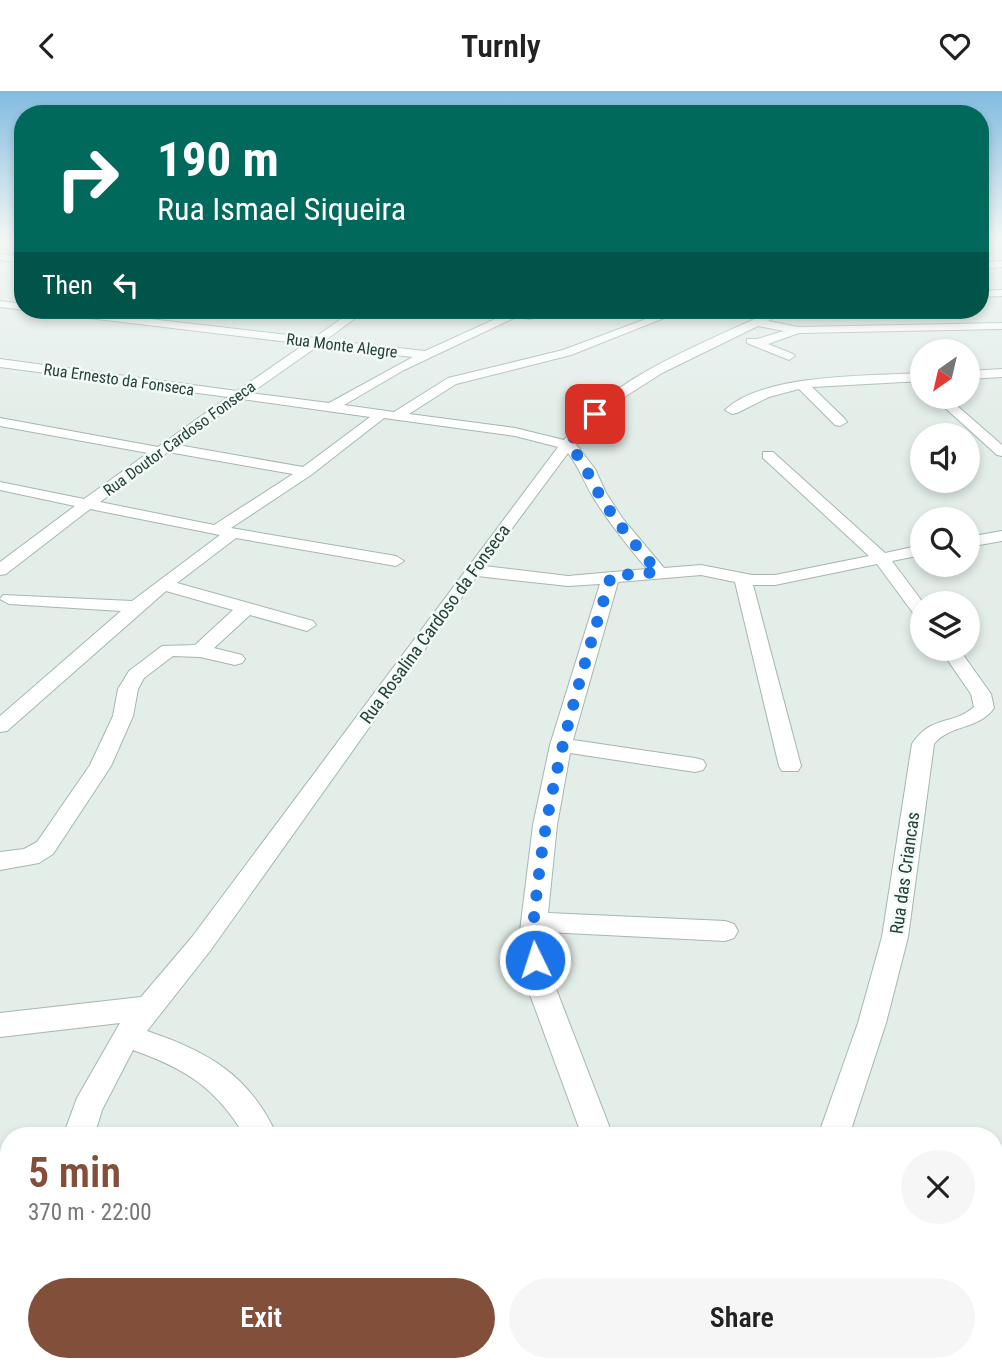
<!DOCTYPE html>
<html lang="en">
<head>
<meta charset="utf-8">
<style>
	body { margin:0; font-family:"Roboto Condensed",sans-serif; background:#f6f6f6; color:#222; height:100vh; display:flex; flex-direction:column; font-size:26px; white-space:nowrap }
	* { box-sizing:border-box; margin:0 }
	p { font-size:23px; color:#767676 }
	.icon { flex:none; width:38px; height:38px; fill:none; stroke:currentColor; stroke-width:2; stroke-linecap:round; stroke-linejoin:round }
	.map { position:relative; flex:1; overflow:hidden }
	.panel { position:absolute; left:0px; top:1036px; width:1003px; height:245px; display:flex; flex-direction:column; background:#fff; border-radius:28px 28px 0 0; box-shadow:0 4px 10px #0003 }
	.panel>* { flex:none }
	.guide { position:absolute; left:14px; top:14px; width:975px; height:214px; border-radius:28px; box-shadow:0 4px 10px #0003; background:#00695c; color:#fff; overflow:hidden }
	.needle { width:46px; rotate:214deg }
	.fabs { position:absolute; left:910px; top:248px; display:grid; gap:14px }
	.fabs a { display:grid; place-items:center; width:70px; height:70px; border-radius:50%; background:#fff; box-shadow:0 4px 10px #0003; font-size:35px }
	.pin { position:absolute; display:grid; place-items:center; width:60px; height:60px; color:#fff; margin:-30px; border-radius:14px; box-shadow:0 4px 10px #0006 }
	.me { position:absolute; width:77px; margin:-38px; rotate:356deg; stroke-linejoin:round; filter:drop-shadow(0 0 5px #0008) }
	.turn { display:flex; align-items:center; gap:24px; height:147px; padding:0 28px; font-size:32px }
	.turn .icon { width:91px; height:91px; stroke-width:2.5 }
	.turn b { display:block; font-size:49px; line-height:60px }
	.then { display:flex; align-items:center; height:66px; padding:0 28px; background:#0003; gap:14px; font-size:26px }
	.round { display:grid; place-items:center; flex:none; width:74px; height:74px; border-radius:37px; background:#f6f6f6 }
	.headline { display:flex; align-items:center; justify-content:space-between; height:119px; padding:0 28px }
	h1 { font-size:42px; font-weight:600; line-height:52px; color:#814f3a }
	.cta { display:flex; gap:14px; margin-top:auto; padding:14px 28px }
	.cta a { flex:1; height:80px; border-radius:42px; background:#814f3a; color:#fff; font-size:28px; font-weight:600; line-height:80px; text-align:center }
	.cta a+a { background:#f6f6f6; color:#222 }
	header { display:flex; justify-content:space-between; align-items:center; height:91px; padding:0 28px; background:#fff; font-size:32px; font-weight:600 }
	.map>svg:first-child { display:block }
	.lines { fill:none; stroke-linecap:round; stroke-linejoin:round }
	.minor-casing { stroke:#a5b6b1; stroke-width:2 }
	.minor { fill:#fff; fill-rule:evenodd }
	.route { stroke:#1a73e8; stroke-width:12; stroke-dasharray:0 21.6 }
	.labels { text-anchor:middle; stroke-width:5; stroke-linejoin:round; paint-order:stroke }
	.far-street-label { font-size:16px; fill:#224039; stroke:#f4faf7 }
	.street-label { font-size:18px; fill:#224039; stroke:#f4faf7 }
</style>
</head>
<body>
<header><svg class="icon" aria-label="back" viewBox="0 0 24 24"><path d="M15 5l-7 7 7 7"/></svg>Turnly<svg class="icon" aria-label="heart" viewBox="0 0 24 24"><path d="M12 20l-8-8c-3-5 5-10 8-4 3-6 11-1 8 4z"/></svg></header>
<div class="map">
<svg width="1002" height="1281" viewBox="0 0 1002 1281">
	<rect width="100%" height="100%" fill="#e3eee9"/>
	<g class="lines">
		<g class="minor-casing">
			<g id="minor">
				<polygon points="0,163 23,166 23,172 0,169"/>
				<polygon points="1002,170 1002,176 980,178 980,172"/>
				<polygon points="1002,199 1002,205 980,206 980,200"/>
				<polygon points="0,210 23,213 25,219 0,216"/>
				<path d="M42 219H72L314 247 354 219H366L326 249 425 260 502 225 482 222 477 219H506L536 225 531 228 516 226 404 279 344 314 394 321 448 287 563 259 670 219H684L571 264 456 293 409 323 515 337 564 349C614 283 703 253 774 219H787L768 230 798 236 1002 232V238L799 242 768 253 793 263 795 265 789 269 747 252V248H757L784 240 758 235 662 282 626 305 583 342 575 352 595 378 606 402 623 428 664 477 701 474 752 484H775L869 465 763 367V361H773L885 462 922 454V464L892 470 924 513 922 527 916 526 877 473 775 494H753L801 675 798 680H782L779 675 735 491 701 484 618 491 573 649 695 667 703 669 706 674 703 679 695 681 570 662 557 734 548 822 725 830 734 833 738 840 734 847 725 850 546 841 553 890 613 1045H582L525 890 519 848 533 734 550 654 600 493 568 495 477 485 210 860 147 940C207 960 250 984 277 1045H245C215 996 186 978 133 959L102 1019 94 1045H63L77 1007 120 932 0 946V922L141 906 192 846 558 356 515 345 384 327 311 384 231 437 396 465 404 470 396 475 236 447 177 492 313 530 316 534 307 540 250 524 214 557 242 564 245 568 242 572 235 574 200 566 173 565 144 587 138 598 133 625 111 675 53 763 39 772 0 779V761L24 758 37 751 90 674 113 625 118 598 129 580 162 555 195 554 233 519 166 500 7 640 0 641V625L121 520 9 513 0 508 3 504 132 510 220 444 90 418 6 483 0 484V471L75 415 0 399V391L84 408 148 362 0 335V327L158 356 228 306 0 276V268L237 300 305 253 47 222ZM318 255 413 266 329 312 251 302ZM242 308 370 326 303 376 178 354ZM168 361 293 383 214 434 100 411ZM568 362C579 376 584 391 593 406 609 432 628 455 647 478L568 485 484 475Z"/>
				<polygon points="1002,278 1002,286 968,288 968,280"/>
				<path d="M922 282V290L812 296 845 328 847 331 840 335 835 334 799 298 769 306 737 322 732 323 725 319C764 282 870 285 922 282Z"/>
				<polygon points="933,306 947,306 1002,354 1002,365 997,364"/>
				<polygon points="1002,440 1002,450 968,456 968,446"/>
				<path d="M940 558H959L991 603 994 617C979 639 950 633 934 653L908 846 886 932 849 1045H818L858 932 882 846 912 653C932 623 952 635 974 616L971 603Z"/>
				<polygon points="18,1272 54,1272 53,1281 17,1281"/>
				<polygon points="368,1272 405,1272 408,1281 371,1281"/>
				<polygon points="817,1272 855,1272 858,1281 820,1281"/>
			</g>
		</g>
		<use href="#minor" class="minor"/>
	</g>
	<linearGradient id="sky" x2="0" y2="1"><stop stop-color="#82bbe0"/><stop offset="0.45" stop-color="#f2f7f5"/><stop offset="1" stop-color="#f2f7f5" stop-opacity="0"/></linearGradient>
	<rect width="1002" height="325" fill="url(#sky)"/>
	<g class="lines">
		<path class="route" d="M535 869C530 840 536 812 539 783 551 681 581 584 611 485L658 481C639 458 620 436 604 411 591 391 585 371 569 354L578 339 595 323"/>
	</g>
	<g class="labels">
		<g class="far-street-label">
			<text transform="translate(342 254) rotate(7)" y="6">Rua Monte Alegre</text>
			<text transform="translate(119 288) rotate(8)" y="6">Rua Ernesto da Fonseca</text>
			<text transform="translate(179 347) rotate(-36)" y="6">Rua Doutor Cardoso Fonseca</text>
		</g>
		<g class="street-label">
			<text transform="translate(435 533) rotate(-54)" y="6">Rua Rosalina Cardoso da Fonseca</text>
			<text transform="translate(905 782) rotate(-82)" y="6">Rua das Criancas</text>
		</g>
	</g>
</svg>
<div class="fabs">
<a><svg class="needle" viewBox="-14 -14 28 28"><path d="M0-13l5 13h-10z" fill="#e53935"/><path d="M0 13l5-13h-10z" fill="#767676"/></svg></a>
<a><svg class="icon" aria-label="sound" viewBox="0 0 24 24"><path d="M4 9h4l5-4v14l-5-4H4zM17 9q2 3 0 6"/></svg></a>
<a><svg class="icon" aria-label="search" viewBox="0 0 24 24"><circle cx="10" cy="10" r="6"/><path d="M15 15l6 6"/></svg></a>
<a><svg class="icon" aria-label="layers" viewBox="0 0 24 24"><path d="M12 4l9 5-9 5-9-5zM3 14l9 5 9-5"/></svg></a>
</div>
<div class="pin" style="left:595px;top:323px;background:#d93025"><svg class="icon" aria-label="arrive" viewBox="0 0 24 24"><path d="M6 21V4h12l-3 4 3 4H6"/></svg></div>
<svg class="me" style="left:535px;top:869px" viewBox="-20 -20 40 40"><circle r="17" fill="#1a73e8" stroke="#fff" stroke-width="3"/><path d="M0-11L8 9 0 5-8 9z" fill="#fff"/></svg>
<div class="guide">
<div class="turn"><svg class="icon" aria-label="right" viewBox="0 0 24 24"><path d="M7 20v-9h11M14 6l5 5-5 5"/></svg><div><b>190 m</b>Rua Ismael Siqueira</div></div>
<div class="then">Then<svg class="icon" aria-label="left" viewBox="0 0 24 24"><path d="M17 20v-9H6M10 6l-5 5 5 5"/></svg></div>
</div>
<section class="panel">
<div class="headline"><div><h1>5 min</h1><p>370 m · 22:00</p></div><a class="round"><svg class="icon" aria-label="close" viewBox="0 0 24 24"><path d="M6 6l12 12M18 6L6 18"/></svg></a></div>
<div class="cta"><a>Exit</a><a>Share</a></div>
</section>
</div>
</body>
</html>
